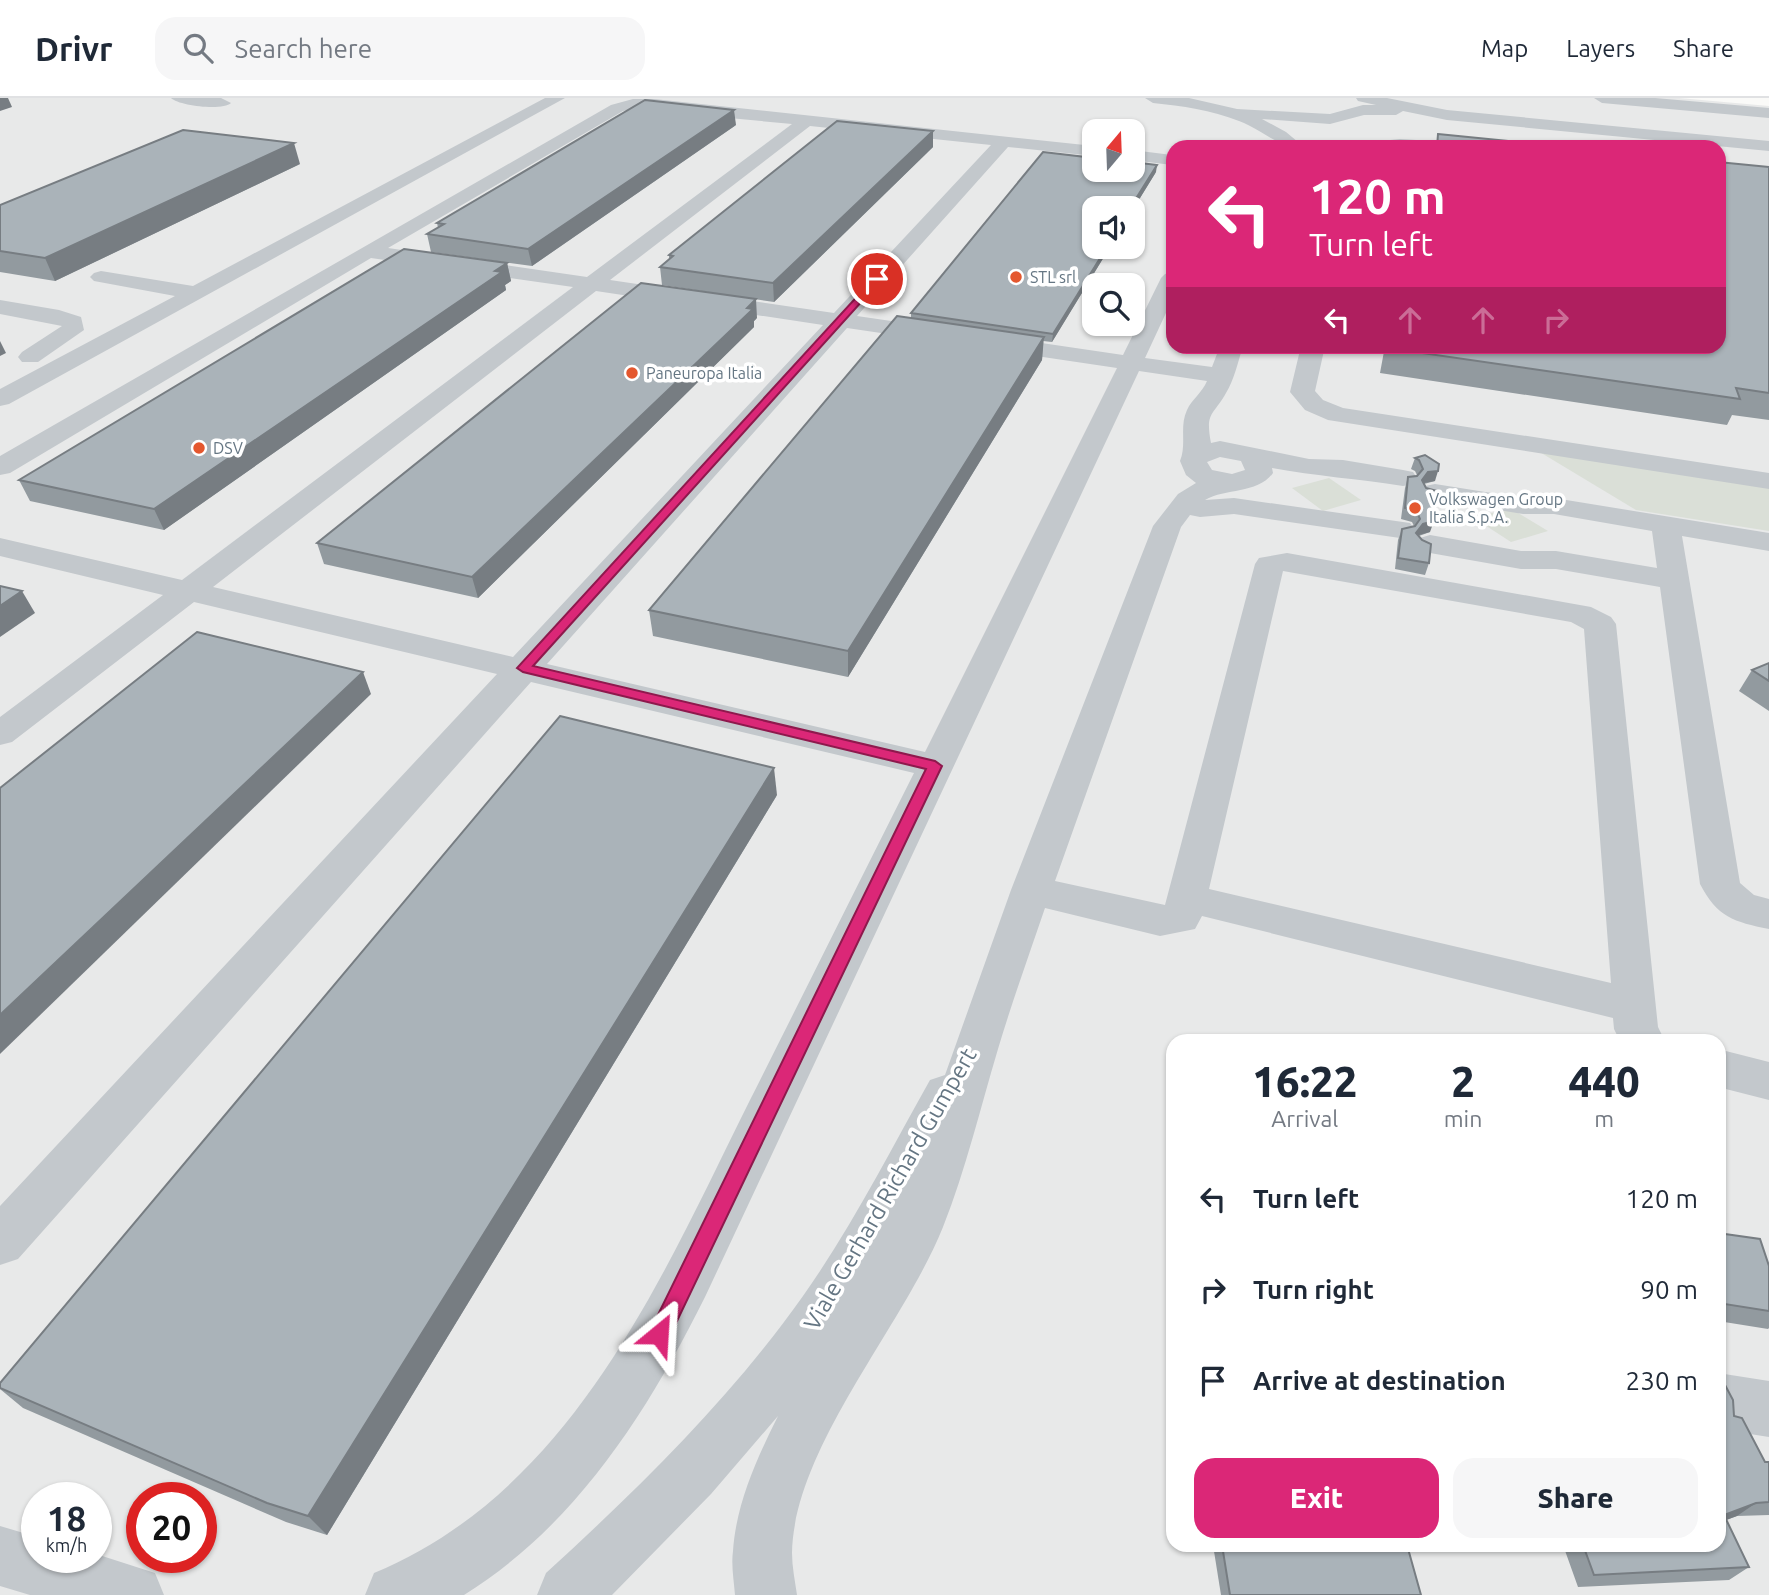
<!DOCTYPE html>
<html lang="en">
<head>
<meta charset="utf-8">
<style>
	body { margin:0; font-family:Ubuntu,sans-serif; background:#f6f6f7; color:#1f2937; height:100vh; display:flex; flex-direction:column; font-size:26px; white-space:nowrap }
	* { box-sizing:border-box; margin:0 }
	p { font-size:23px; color:#747a83 }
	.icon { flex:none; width:38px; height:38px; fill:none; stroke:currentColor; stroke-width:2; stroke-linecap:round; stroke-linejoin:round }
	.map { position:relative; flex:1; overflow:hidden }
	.panel { position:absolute; left:1166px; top:936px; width:560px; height:518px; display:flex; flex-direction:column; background:#fff; border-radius:21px; box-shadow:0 2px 5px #0004 }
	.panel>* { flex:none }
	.guide { position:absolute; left:1166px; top:42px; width:560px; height:214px; border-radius:21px; box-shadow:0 2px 5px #0004; background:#db2777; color:#fff; overflow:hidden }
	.needle { width:46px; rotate:19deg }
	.fabs { position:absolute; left:1082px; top:21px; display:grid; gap:14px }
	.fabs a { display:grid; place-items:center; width:63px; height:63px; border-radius:14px; background:#fff; box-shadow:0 2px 5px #0004; font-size:35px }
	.speed { position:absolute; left:21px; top:1384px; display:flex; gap:14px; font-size:35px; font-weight:700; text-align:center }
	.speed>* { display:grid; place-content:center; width:91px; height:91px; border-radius:50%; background:#fff; box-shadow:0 2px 5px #0004; line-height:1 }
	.speed small { font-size:18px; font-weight:400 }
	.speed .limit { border:10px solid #d22; background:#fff; color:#111 }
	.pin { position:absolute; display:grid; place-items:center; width:60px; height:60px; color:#fff; margin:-30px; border:4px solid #fff; border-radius:50%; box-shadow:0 2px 7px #0007 }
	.me { position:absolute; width:77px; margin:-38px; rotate:27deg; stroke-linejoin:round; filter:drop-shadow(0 0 5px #0008) }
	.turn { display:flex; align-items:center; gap:24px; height:147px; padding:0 28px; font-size:32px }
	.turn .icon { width:91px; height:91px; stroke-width:2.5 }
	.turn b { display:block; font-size:49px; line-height:60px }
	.lanes { display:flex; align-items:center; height:66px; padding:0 28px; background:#0003; justify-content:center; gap:35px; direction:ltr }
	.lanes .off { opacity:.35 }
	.eta { display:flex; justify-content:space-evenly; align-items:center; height:119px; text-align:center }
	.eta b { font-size:42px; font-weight:800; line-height:49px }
	.button { display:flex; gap:14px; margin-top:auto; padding:14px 28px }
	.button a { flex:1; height:80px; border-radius:21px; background:#db2777; color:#fff; font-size:28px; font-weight:800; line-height:80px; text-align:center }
	.button a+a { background:#f6f6f7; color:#1f2937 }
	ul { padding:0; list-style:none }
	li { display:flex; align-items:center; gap:21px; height:91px; padding:0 28px }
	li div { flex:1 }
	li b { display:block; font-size:26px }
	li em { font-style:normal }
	header { display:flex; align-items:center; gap:42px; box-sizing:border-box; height:98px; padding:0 35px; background:#fff; border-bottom:2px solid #e0e1e3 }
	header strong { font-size:33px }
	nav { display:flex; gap:38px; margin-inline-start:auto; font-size:24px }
	.search { width:490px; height:63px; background:#f6f6f7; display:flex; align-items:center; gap:18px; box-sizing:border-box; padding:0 24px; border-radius:21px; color:#747a83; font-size:26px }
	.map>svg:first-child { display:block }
	.built { fill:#e8e9e9; fill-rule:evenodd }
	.green { fill:#dadfd7 }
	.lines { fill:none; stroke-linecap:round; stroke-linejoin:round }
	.minor { fill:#c3c8cc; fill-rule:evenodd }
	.wall { fill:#929a9f }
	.shaded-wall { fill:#777d82 }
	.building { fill:#aab3b9; stroke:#777d82; stroke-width:2 }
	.route { fill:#db2777; stroke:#8e194d; stroke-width:2 }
	.poi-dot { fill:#e4572e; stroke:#fff; stroke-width:2.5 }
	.labels { text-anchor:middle; stroke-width:7; stroke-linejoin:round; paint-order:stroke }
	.far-poi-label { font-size:16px; fill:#657683; stroke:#fff; text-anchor:start }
	.near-street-label { font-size:23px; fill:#657683; stroke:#fff }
</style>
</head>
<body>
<header>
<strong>Drivr</strong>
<div class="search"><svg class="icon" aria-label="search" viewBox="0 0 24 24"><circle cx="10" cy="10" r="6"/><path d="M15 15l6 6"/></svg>Search here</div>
<nav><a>Map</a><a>Layers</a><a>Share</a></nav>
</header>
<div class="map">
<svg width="1769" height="1497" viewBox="0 0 1769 1497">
	<rect width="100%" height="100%" fill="#fafaf8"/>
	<path class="built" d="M0 0H1679L1769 8V1497H0ZM1094 33H1132V72H1094ZM1172 49H1718V248H1172ZM1094 110H1132V149H1094ZM1094 187H1132V226H1094ZM1172 943H1718V1447H1172ZM37 1400H96V1460H37ZM142 1400H201V1460H142Z"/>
	<g class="green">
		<polygon points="1538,353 1769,388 1769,433 1636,412"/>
		<polygon points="1329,380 1361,402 1323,413 1292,390"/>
		<polygon points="1510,410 1548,433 1511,444 1474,420"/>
	</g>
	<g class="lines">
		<g class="minor">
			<path d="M171 0H221L231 5C223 13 179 8 171 0Z"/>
			<polygon points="545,0 565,0 9,306 0,308 0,291 175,198 94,183 90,179 94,175 101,173 193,188"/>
			<path d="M1145 0H1189L1237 11 1330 16 1363 7H1376L1358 3 1356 0H1387L1447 12 1769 43V53L1447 22 1403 13 1396 17H1364L1330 26 1262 21 1286 34 1304 49C1275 49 1265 33 1239 23 1211 12 1182 8 1153 5Z"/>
			<polygon points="1594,0 1655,0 1769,10 1769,20 1602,5"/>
			<path d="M633 1H654L1094 48V58L1008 49 857 218 1123 257 1161 180 1165 176 1172 174V202L1145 260 1212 269 1220 248H1243C1238 264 1234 282 1226 295 1213 318 1205 314 1211 345L1220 343 1309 361 1343 362 1403 372 1413 374 1417 380 1413 386 1403 388C1359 381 1315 378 1272 370L1273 375C1258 396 1226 390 1205 402L1234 400 1410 425 1414 431 1410 437 1400 440 1234 416 1200 419 1190 417 1181 429 1055 783 1165 807 1255 466 1259 460 1287 455 1591 509 1611 519 1616 526 1658 929 1665 943H1620L1614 931 1613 920 1202 818 1195 831 1160 838 1045 810C1029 857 1012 904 998 951 980 1011 966 1071 943 1129 903 1229 794 1349 792 1455 792 1469 795 1483 797 1497H735C734 1483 731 1467 733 1453 736 1406 757 1360 778 1318L711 1396 612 1497H537L546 1475C639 1390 730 1301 803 1198 851 1130 889 1055 930 982L945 977 1011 792 1153 428 1178 396 1196 385 1186 377 1180 363C1187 346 1179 329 1187 312 1192 301 1202 295 1207 283L1139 273 705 1199C647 1315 576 1427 464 1497H365L374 1475C572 1393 661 1181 750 1002 805 893 859 784 914 675L531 584 18 1161 0 1167V1108L497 576 194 504 12 644 0 647V619L163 497 0 458V440L182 482 573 189 371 160 10 375 0 377V358L611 7ZM633 11 792 26 587 179 388 150 623 13ZM810 28 991 47 834 215 610 182ZM596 193 823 227 513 559 213 489ZM847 230 1117 270 925 654 547 566ZM1220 359 1241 363 1245 372 1232 376 1212 372 1207 364ZM1283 473 1571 524 1584 531 1611 885 1209 791Z"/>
			<polygon points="1400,41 1449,44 1458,49 1362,49 1371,44"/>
			<polygon points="1132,52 1172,57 1172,67 1132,62"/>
			<polygon points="0,202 59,212 81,219 84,232 38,264 22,264 18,259 22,254 62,228 0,216"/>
			<polygon points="1301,248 1325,248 1315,293 1323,302 1343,310 1769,375 1769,391 1328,322 1305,312 1290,294"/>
			<path d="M1435 386 1523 400H1554L1769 435V453L1682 438 1740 785 1754 797 1769 801V831C1734 824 1717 819 1700 786L1660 489 1556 471H1521L1430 455 1420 452 1415 446 1420 440 1430 437 1521 453H1556L1657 470 1652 433 1554 416H1523L1425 400 1421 394 1425 388Z"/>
			<polygon points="1718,951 1769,964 1769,1002 1718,989"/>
			<polygon points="1718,1275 1769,1283 1769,1339 1718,1331"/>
			<polygon points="0,1428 37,1439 37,1460 96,1460 96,1456 155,1475 164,1497 30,1497 0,1488"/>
		</g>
	</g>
	<g class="wall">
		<polygon points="736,27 532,168 431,154 427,136 438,130 437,125"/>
		<polygon points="933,33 933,49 774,204 662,187 660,169 669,161 669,157"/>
		<polygon points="300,66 55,183 0,174 0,107"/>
		<polygon points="1769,69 1769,322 1732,317 1727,327 1380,275 1385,248 1718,248"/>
		<polygon points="1156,74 1132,113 1132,110 1094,149 1110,149 1052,244 1043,243 1042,262 848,579 653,538 649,512 911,220 911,215"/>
		<polygon points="507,165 511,183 505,187 506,192 164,432 30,403 19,382"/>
		<polygon points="757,220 754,223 754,229 478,500 324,466 317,445"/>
		<polygon points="1425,357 1435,383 1424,386 1430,434 1419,438 1429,465 1425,477 1395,471 1398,442 1402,431 1414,428 1412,424 1401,421 1405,390 1408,379 1417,377 1415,373 1411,371 1415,360"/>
		<polygon points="1769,565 1769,613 1739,593 1752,572"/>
		<polygon points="777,697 327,1437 286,1424 23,1310 0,1291 0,1285"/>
		<polygon points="1718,1135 1769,1168 1769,1230 1768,1231 1718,1223"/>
		<polygon points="1718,1290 1734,1318 1765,1364 1769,1364 1769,1417 1737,1418 1726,1422 1749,1469 1729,1482 1578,1489 1563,1447 1718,1447"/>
		<polygon points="1213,1447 1407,1447 1421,1497 1221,1497"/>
	</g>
	<g class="shaded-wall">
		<polygon points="0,0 8,0 12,9 0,13"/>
		<polygon points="734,12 736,27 532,168 528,151"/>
		<polygon points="933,33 933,49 774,204 773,185"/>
		<polygon points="294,45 300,66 55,183 45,160"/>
		<polygon points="1157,67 1156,74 1132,113 1132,110 1130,110"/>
		<polygon points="1107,149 1110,149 1052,244 1053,236"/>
		<polygon points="507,165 511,183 505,187 506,192 164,432 154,411"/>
		<polygon points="756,201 757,220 754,223 754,229 478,500 472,479"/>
		<polygon points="1044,239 1042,262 848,579 848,553"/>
		<polygon points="0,243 6,255 0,258"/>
		<polygon points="1438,373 1435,383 1424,385 1422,382 1428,374"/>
		<polygon points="1434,423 1430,434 1419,437 1412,446 1416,435 1423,426"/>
		<polygon points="22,493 35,515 0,539 0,508"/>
		<polygon points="363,574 371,596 0,956 0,917"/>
		<polygon points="774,670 777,697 327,1437 308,1418"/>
		<polygon points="1756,1405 1737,1418 1718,1425 1724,1417"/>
	</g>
	<g class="building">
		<polygon points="645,2 734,12 528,151 427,136 444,126 437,125"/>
		<polygon points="837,23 933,33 773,185 660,169 673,158 669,157"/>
		<polygon points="183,32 294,45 45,160 0,153 0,107"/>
		<polygon points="1438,36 1567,49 1437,49"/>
		<polygon points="1043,54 1094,60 1094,72 1132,72 1132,64 1157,67 1130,110 1094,110 1094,149 1107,149 1053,236 911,215"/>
		<polygon points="1718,64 1769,69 1769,295 1736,290 1740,301 1387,250 1387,248 1718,248"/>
		<polygon points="404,151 507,165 495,173 502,174 154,411 19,382"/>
		<polygon points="641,185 756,201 747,210 753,211 472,479 317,445"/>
		<polygon points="897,218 1044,239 848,553 649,512"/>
		<polygon points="1425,357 1439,366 1438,373 1428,374 1422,382 1426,390 1437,393 1434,423 1423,426 1416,435 1422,442 1431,446 1429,465 1398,460 1402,431 1415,428 1420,421 1416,412 1405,410 1408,379 1417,378 1423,371 1419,362 1415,360"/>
		<polygon points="0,488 22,493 0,508"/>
		<polygon points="197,534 363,574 0,917 0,690"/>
		<polygon points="1769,565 1769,583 1752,572"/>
		<polygon points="560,618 774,670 308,1418 267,1405 0,1290 0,1285"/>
		<polygon points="1718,1135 1760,1141 1769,1168 1769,1213 1718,1205"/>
		<polygon points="1725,1287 1733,1302 1734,1318 1742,1320 1765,1364 1769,1364 1769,1404 1756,1405 1724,1417 1749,1469 1594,1477 1583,1447 1718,1447 1718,1341 1724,1341 1718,1327 1718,1290"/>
		<polygon points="1222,1447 1407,1447 1421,1497 1230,1497"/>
	</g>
	<polygon class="route" points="874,180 882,181 533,568 935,663 942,668 667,1244 659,1247 652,1244 648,1236 652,1229 926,671 523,574 517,570"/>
	<g class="poi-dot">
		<circle cx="1016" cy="179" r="7"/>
		<circle cx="632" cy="275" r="7"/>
		<circle cx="199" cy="350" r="7"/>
		<circle cx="1415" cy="410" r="7"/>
	</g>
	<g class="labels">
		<g class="far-poi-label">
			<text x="1030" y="185">STL srl</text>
			<text x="646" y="281">Paneuropa Italia</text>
			<text x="213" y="356">DSV</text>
			<text x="1429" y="407">Volkswagen Group<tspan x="1429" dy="18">Italia S.p.A.</tspan></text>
		</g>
		<g class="near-street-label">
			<text transform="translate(890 1091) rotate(-60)" y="8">Viale Gerhard Richard Gumpert</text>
		</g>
	</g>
</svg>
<div class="fabs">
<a><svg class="needle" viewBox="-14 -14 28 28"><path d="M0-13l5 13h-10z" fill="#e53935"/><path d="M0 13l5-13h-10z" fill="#747a83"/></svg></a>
<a><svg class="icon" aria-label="sound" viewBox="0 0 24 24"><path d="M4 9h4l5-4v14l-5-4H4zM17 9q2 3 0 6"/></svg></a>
<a><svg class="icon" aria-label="search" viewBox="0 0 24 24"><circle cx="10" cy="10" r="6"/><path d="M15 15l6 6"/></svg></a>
</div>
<div class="speed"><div>18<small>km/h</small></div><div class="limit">20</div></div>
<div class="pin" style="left:877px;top:181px;background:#d93025"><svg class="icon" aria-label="arrive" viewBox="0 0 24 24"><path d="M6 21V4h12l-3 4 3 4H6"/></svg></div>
<svg class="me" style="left:659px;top:1236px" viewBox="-20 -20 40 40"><path d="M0-17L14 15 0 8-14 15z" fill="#db2777" stroke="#fff" stroke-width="4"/></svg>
<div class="guide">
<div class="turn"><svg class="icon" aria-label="left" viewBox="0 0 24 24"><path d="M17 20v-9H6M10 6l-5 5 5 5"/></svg><div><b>120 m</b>Turn left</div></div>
<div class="lanes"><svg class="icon" aria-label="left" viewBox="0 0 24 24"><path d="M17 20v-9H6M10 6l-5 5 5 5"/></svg><svg class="icon off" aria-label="ahead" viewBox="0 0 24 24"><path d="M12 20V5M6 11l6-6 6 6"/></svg><svg class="icon off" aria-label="ahead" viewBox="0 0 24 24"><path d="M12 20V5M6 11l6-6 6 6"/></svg><svg class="icon off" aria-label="right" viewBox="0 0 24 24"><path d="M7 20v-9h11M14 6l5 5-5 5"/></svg></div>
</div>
<section class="panel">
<div class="eta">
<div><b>16:22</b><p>Arrival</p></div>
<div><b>2</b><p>min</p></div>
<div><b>440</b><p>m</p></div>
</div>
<ul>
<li><svg class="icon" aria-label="left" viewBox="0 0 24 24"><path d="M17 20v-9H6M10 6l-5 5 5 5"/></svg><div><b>Turn left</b></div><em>120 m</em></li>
<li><svg class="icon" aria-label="right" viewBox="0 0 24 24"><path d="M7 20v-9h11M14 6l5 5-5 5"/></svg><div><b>Turn right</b></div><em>90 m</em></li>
<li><svg class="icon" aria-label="arrive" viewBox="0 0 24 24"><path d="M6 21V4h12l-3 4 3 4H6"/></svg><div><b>Arrive at destination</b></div><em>230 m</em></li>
</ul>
<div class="button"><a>Exit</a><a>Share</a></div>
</section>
</div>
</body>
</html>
